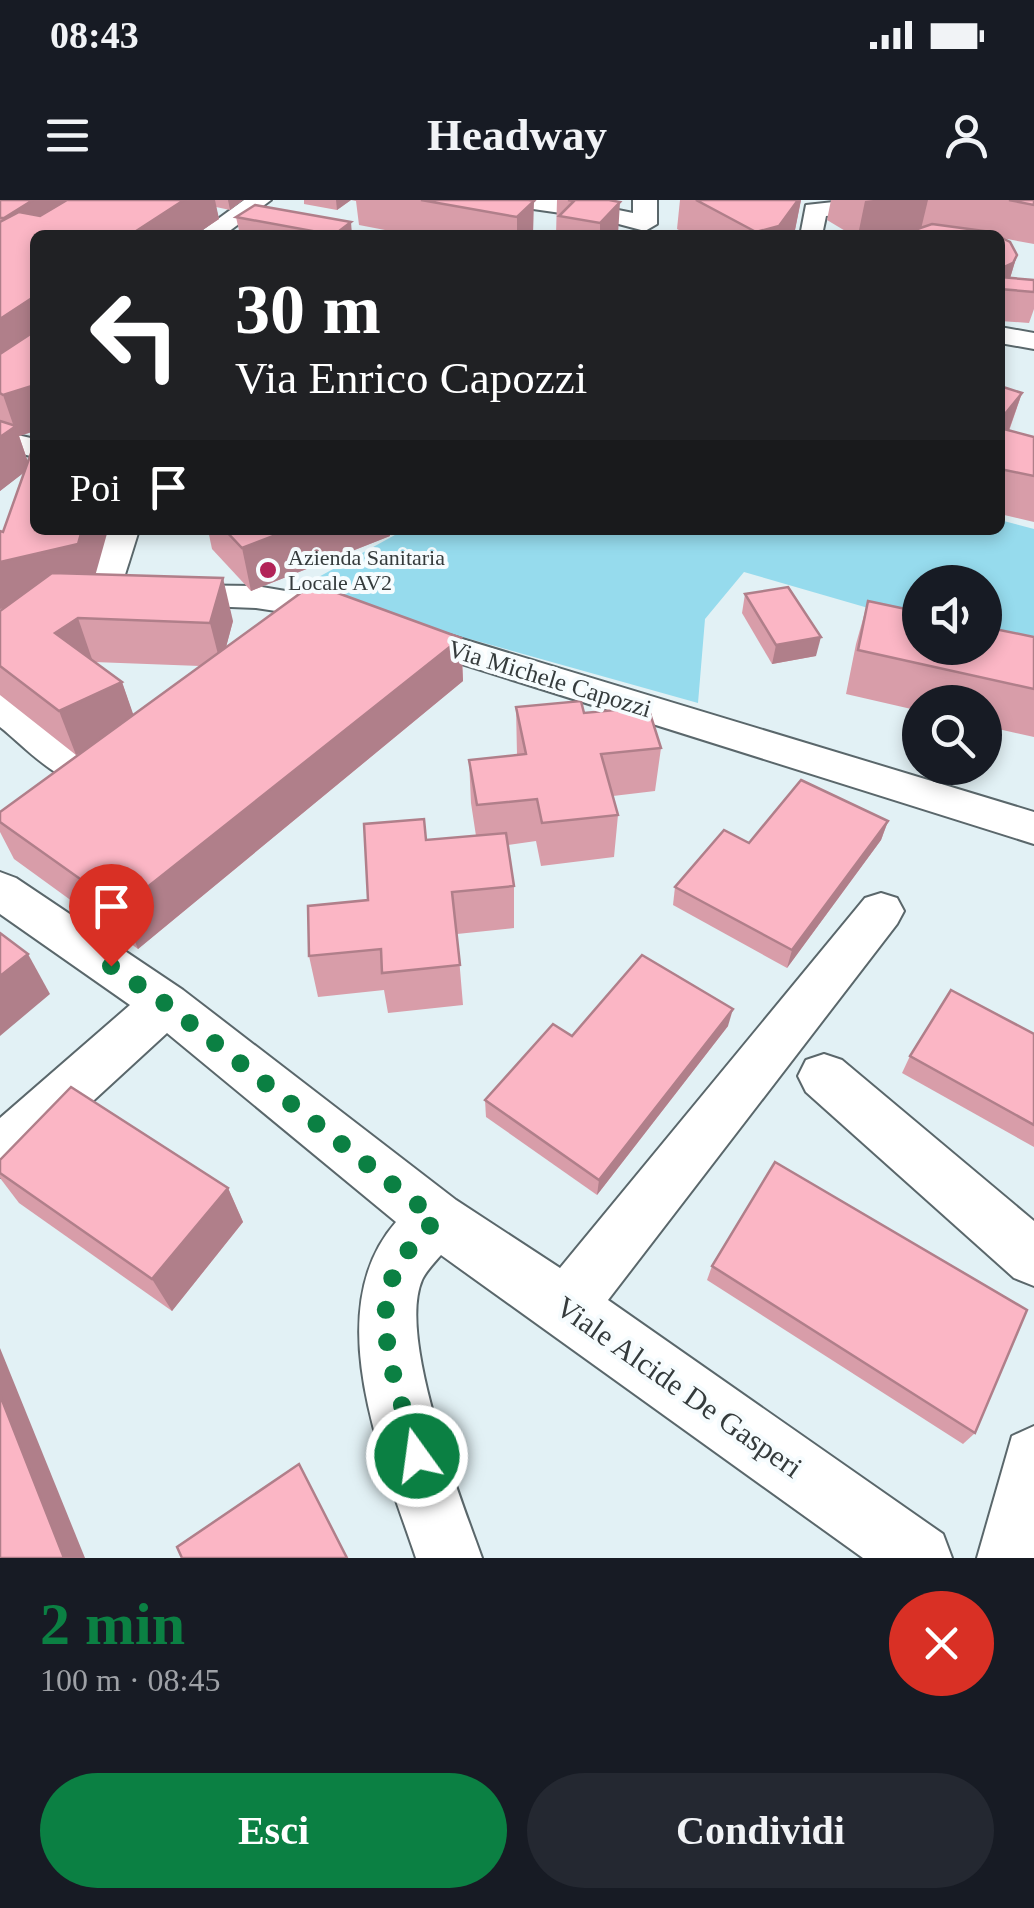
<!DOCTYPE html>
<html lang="it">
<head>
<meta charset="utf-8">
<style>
	body { margin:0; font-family:Georgia,serif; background:#242831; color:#f1f3f6; height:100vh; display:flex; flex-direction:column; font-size:38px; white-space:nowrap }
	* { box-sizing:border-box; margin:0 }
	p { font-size:32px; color:#9ea1a6 }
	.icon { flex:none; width:55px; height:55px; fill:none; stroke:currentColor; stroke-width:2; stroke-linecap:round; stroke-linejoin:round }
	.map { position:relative; height:1358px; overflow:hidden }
	.sheet { display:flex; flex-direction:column; background:#171b24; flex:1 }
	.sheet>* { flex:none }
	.banner { position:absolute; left:30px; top:30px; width:975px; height:305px; border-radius:15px; box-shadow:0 5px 15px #0003; background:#202124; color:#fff; overflow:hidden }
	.buttons { position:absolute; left:902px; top:365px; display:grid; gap:20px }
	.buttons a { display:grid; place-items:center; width:100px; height:100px; border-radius:50%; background:#171b24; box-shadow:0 5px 15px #0003; font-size:50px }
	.pin { position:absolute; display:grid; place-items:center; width:85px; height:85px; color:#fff; margin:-102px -42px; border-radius:50% 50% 50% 0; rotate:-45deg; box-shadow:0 0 10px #0007 }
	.pin .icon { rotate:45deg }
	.me { position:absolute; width:110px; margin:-55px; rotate:346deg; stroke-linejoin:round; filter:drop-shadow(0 0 8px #0008) }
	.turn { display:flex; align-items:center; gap:35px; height:210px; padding:0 40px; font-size:45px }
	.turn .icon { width:130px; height:130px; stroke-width:2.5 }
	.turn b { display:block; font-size:70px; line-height:85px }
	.then { display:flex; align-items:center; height:95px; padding:0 40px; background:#0003; gap:20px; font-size:38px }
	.round { display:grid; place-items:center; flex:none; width:105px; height:105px; border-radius:52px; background:#242831 }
	.summary { display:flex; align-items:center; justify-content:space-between; height:170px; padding:0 40px }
	h1 { font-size:60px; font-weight:800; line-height:75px; color:#0b8043 }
	.button { display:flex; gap:20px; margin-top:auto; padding:20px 40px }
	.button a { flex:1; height:115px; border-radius:60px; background:#0b8043; color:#fff; font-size:40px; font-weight:800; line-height:115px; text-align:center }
	.button a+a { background:#242831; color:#f1f3f6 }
	.status { display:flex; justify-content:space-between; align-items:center; height:70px; padding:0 50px; background:#171b24; direction:ltr }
	.status svg { height:28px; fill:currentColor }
	header { display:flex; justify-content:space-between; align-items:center; height:130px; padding:0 40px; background:#171b24; font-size:45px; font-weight:800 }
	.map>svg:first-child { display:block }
	.green { fill:#96dbed }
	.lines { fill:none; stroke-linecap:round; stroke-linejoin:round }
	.minor-casing { stroke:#5a676b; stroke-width:4 }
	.minor { fill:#fff; fill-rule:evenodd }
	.wall { fill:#d89da9; fill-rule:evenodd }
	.shaded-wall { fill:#b07f8a }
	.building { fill:#fbb6c5; stroke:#b07f8a; stroke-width:2.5 }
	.route { stroke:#0b8043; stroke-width:18; stroke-dasharray:0 32.4 }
	.poi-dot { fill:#b12358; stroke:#f6fcfe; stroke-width:4 }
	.labels { text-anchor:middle; stroke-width:8; stroke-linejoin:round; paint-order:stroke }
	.far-poi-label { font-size:22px; fill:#353b3c; stroke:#f6fcfe; text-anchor:start }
	.street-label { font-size:25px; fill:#353b3c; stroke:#f6fcfe }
	.near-street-label { font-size:30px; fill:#353b3c; stroke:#f6fcfe }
</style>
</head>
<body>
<div class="status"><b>08:43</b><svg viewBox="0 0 49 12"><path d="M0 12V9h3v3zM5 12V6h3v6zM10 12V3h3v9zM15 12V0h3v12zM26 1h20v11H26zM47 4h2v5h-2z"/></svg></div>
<header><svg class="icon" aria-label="menu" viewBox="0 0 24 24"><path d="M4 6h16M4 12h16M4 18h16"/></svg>Headway<svg class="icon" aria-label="person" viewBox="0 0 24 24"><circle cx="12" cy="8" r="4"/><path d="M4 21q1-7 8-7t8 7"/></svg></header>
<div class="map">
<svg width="1034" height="1358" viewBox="0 0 1034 1358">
	<rect width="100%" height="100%" fill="#e2f1f5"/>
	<polygon class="green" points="1000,320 1034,329 1034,456 985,441 985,382 920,382 920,423 744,372 705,419 698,503 295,390 404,330 1000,330"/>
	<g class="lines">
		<g class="minor-casing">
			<g id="minor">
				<polygon points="244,0 271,0 224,35 196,35"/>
				<polygon points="507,0 569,0 633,13 633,0 657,0 657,24 645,31 596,18 519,7"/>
				<polygon points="852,0 900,0 903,4 891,11 826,16 822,35 804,35 801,31 806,5"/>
				<polygon points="1000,127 1034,133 1034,149 1000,143"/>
				<polygon points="0,231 35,239 35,257 0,249"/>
				<polygon points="105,330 139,330 118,397 113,405 100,408 87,405 82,397"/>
				<polygon points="168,385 256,386 327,398 1034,612 1034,644 309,416 256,408 155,404 150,396 155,388"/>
				<path d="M0 494 14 498 102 563 108 573 102 583C66 594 27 548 0 527Z"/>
				<path d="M0 672 16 678 183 790 456 1000 560 1068 865 698 881 693 897 698 904 711 897 724 608 1100 943 1334 952 1358H863L441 1055C435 1062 426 1071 422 1080 397 1138 461 1299 482 1358H416C383 1260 318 1111 396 1022L167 833 19 969 0 977V918L130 805 0 714Z"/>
				<polygon points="824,854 842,860 1034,1021 1034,1086 1014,1078 806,892 798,876 806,860"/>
				<polygon points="1034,1226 1034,1358 977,1358 1012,1236"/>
			</g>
		</g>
		<use href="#minor" class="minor"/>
	</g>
	<g class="wall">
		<path d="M0 0H243L230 10 216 7 219 19 195 35H35V231L19 236 28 262 96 375 233 421 226 447 461 438 463 481 138 749 14 659 0 632V612L81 552 76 555 0 495V411L4 408 0 409V331L3 332 24 272 0 291ZM94 462 200 466 133 515 122 482Z"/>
		<polygon points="304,0 351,0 337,10 304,4"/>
		<polygon points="351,0 529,0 533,35 411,35 359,25 356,1"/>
		<polygon points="557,0 615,0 618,35 556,35"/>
		<polygon points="680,0 801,0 794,35 688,35 677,29"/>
		<polygon points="831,0 1034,0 1034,44 1002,38 1017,55 1010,78 1034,80 1034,109 1029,123 1000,121 1000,35 900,35 917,29 880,35 852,35 827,20"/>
		<polygon points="236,17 352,35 240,35"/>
		<polygon points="1000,186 1022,193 1009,231 1034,237 1034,322 1000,314"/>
		<polygon points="208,330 389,330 390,336 251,391 212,349"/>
		<polygon points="745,394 816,456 772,464 742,413"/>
		<polygon points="868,401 1034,437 1034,537 985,526 985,502 920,502 920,511 846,494 856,444"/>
		<polygon points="516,507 584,513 661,548 655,591 613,596 618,615 614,657 541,666 536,641 508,645 514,686 514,728 457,734 463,805 388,813 384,790 318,797 309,756 368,700 426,640 476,636 471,603 469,560 517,555"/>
		<polygon points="888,621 881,640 787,768 673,705 675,687 749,643"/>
		<polygon points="728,826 597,995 486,917 485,900 572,836"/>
		<polygon points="1034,834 1034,947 902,873 910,856"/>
		<polygon points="0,960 228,988 243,1022 172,1111 19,1003 0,978"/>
		<polygon points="712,1066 975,1233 963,1244 707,1080"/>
	</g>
	<g class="shaded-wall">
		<polygon points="29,0 66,0 35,35 4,18"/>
		<polygon points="184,0 215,0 219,19 195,35 130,35"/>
		<polygon points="228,0 243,0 230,10"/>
		<polygon points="336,0 351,0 337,10"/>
		<polygon points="605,0 615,0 614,8 620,2 618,35 600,35 600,23"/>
		<polygon points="798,0 801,0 794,35 755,35 756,32"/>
		<polygon points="873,0 928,0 921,29 880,35 858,35 865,1"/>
		<polygon points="534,1 533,35 517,35 517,17"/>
		<polygon points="351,22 352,35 334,35"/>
		<polygon points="1017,55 1008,85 1003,93 1004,90 1000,89 1000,69"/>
		<polygon points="35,96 35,144 0,168 0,119"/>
		<polygon points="35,185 35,231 19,236 30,268 0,291 0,237 14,227 3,195"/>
		<polygon points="1022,193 1007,235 1000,244 1000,220"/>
		<polygon points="82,330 108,330 92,387 0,409 0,362"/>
		<polygon points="289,330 389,330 390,336 251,391 242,348"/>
		<polygon points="223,378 233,421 221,466 210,423"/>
		<polygon points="78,418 93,462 55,433"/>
		<polygon points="821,437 816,456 772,464 776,445"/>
		<polygon points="461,438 463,481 138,749 121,708"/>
		<polygon points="122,482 137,525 76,555 59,511"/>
		<polygon points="888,621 881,640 787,768 792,750"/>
		<polygon points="28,754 50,794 0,836 0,776"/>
		<polygon points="733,809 728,826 597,995 599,980"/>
		<polygon points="228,988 243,1022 172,1111 152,1079"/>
		<polygon points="0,1148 85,1358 64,1358 0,1195"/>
	</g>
	<g class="building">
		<polygon points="0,0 33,0 4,18 0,18"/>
		<polygon points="67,0 184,0 130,35 35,35 35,96 0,119 0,22 19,12 40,16"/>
		<polygon points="421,0 529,0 534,1 517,17"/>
		<polygon points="568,0 609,0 620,2 600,23 559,16 574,1"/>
		<polygon points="696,0 798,0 779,26 756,32"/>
		<polygon points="1009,0 1034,0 1034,5"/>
		<polygon points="255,5 351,22 334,35 236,17"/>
		<polygon points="932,24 991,32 997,35 900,35"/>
		<polygon points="1000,37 1010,42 1017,55 1013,63 1000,69"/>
		<polygon points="1000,77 1034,80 1034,92 1000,89"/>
		<polygon points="35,131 35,185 3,195 0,193 0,154"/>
		<polygon points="1000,186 1022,193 1000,220"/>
		<polygon points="0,221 16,226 0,237"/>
		<polygon points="1000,228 1034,237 1034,276 1000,269"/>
		<polygon points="35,242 35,330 82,330 78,344 0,362 0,331 3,332"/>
		<polygon points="225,330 289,330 242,348"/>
		<polygon points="52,373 223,378 210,423 78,418 55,433 122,482 59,511 0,466 0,411"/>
		<polygon points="313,384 461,438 121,708 0,622 0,612"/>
		<polygon points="788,387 821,437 776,445 745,394"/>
		<polygon points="868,401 920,412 920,448 985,448 985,427 1034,437 1034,489 858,450"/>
		<polygon points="581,501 584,513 648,507 661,548 601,554 618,615 542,623 537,599 477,605 469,560 526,554 516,507"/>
		<polygon points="801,580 888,621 792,750 675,687 724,630 749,643"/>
		<polygon points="424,619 426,640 506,633 514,686 452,692 460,765 382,773 381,749 309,756 308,706 368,700 364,624"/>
		<polygon points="0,733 28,754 0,776"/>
		<polygon points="642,755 733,809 599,980 485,900 553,824 572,836"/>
		<polygon points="951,790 1034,834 1034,925 910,856"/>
		<polygon points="71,887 228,988 152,1079 0,973 0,960"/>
		<polygon points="775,962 1027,1110 975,1233 712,1066"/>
		<polygon points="0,1195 64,1358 0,1358"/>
		<polygon points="299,1264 347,1358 182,1358 177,1347"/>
	</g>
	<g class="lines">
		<path class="route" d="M111 766 166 804 436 1019C421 1036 403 1053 394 1074 370 1129 403 1202 417 1256"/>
	</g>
	<circle class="poi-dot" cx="268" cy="370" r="10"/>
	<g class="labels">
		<g class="far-poi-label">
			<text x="288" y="365">Azienda Sanitaria<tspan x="288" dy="25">Locale AV2</tspan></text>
		</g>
		<g class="street-label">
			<text transform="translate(550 478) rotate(17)" y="9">Via Michele Capozzi</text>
		</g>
		<g class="near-street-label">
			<text transform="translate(679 1187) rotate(35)" y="10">Viale Alcide De Gasperi</text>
		</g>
	</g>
</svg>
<div class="buttons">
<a><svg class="icon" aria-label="sound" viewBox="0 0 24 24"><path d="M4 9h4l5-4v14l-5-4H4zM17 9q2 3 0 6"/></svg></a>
<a><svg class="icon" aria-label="search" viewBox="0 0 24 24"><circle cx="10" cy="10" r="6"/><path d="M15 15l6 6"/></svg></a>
</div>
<div class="pin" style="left:111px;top:766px;background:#d93025"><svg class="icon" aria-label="arrive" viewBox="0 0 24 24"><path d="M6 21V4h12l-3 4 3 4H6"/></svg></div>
<svg class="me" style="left:417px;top:1256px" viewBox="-20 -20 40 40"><circle r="17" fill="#0b8043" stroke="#fff" stroke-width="3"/><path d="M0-11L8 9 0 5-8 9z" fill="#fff"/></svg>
<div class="banner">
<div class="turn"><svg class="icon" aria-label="left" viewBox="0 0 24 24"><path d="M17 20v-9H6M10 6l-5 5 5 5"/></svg><div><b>30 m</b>Via Enrico Capozzi</div></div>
<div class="then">Poi<svg class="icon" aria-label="arrive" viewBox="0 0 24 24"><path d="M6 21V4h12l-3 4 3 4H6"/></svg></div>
</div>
</div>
<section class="sheet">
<div class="summary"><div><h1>2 min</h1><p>100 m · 08:45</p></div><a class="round" style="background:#d93025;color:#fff"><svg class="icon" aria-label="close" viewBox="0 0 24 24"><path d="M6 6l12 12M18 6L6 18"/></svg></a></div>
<div class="button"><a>Esci</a><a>Condividi</a></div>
</section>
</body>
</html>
